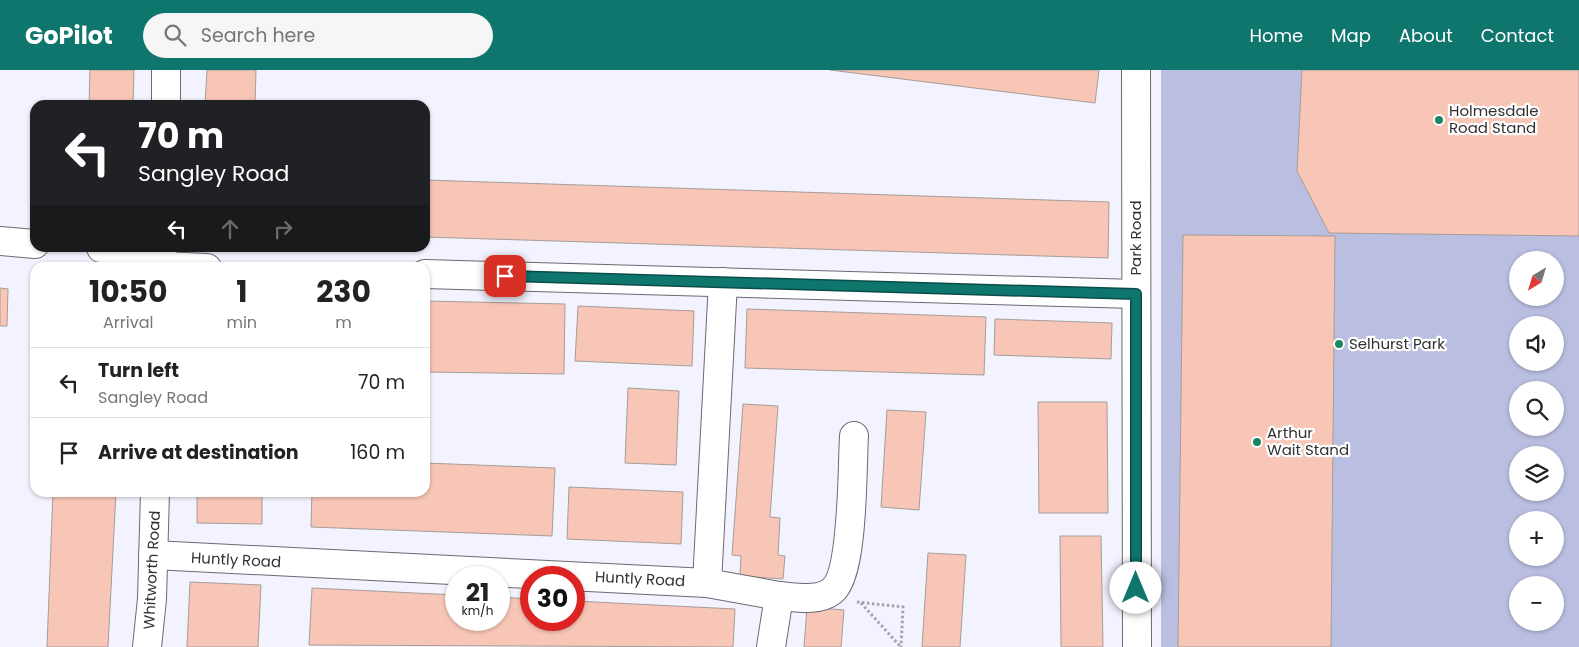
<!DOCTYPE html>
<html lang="en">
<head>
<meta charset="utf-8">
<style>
	body { margin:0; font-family:Poppins,sans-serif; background:#f6f6f6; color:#222; height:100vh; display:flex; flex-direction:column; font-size:19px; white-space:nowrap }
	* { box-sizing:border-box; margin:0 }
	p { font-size:16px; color:#767676 }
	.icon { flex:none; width:28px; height:28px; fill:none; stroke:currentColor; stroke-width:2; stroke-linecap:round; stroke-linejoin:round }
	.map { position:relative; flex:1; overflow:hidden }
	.drawer { position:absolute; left:30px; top:192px; width:400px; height:235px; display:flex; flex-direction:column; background:#fff; border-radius:15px; box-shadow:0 1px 4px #0004 }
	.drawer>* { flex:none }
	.banner { position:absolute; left:30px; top:30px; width:400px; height:152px; border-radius:15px; box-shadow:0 1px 4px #0004; background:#202124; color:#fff; overflow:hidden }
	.needle { width:32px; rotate:218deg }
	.fabs { position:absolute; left:1509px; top:181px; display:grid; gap:10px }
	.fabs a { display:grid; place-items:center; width:55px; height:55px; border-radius:50%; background:#fff; box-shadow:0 1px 4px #0004; font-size:25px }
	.speed { position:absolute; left:445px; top:496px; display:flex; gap:10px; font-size:25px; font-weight:700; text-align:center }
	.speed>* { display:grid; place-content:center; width:65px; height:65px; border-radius:50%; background:#fff; box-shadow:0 1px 4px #0004; line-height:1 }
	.speed small { font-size:12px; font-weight:400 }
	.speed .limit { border:8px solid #d22; background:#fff; color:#111 }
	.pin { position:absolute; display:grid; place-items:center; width:42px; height:42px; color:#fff; margin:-21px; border-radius:10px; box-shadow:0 2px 8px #0006 }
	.me { position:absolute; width:55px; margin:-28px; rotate:0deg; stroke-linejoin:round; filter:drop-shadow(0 0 4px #0008) }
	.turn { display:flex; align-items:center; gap:18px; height:105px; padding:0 25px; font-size:22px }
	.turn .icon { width:65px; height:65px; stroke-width:2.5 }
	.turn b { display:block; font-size:35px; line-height:42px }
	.lanes { display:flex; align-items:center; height:48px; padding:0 25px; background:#0003; justify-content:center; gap:25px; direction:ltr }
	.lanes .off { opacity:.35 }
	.eta { display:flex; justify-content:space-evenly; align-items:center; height:85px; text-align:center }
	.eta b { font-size:30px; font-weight:700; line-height:35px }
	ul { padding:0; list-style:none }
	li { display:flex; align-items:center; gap:15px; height:70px; padding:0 25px; border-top:1px solid #e0e0e0 }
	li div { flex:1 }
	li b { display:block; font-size:19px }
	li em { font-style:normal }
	header { display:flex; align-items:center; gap:30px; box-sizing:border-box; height:70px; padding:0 25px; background:#0f766e; color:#fff }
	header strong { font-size:24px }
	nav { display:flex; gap:28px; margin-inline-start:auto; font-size:18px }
	.search { width:350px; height:45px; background:#f6f6f6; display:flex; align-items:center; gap:12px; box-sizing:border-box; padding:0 18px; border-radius:28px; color:#767676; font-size:19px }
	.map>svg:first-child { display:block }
	.green { fill:#babee0; fill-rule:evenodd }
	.building { fill:#f8c6b6; stroke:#a79c98 }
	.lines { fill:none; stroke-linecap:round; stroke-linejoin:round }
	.minor-casing { stroke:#696a73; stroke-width:30 }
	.path { stroke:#a3a3ab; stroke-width:3; stroke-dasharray:2.5 2.5; stroke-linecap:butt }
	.minor { stroke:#fff; stroke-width:28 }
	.route-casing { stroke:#0a4d48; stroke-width:12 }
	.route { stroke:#0f766e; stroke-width:9 }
	.poi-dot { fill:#1b8662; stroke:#fff; stroke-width:2 }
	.labels { text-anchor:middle; stroke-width:4.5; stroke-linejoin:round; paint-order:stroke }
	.poi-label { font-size:15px; fill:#313135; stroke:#fff; text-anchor:start }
	.street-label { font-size:15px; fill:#313135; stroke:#fff }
</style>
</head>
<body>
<header>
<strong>GoPilot</strong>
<div class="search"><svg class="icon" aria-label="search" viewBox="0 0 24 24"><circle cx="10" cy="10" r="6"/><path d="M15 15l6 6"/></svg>Search here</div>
<nav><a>Home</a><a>Map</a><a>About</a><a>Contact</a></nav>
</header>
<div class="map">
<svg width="1579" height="577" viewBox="0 0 1579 577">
	<rect width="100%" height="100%" fill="#f2f3fe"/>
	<path class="green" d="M1161 0H1579V577H1161ZM1518 190H1555V228H1518ZM1518 255H1555V292H1518ZM1518 320H1555V358H1518ZM1518 385H1555V422H1518ZM1518 450H1555V488H1518ZM1518 515H1555V552H1518Z"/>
	<g class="building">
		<polygon points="90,0 134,0 133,35 89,35"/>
		<polygon points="207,0 256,0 255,35 205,35"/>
		<polygon points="830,0 1099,0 1095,33"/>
		<polygon points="1302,0 1579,0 1579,166 1329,163 1297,101"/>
		<polygon points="425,110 1109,132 1108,188 425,167"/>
		<polygon points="1183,165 1335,166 1331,577 1178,577"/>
		<polygon points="0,218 8,219 7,256 0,256"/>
		<polygon points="425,231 565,234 564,304 425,302"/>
		<polygon points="578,236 694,241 692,296 575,291"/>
		<polygon points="747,239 986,247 984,305 745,298"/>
		<polygon points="995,249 1112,253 1111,289 994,285"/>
		<polygon points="628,318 679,321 676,395 625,393"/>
		<polygon points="1038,332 1107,332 1108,443 1039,443"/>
		<polygon points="743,334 778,336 770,447 780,448 778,485 785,486 783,509 740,506 741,486 732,485"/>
		<polygon points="887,340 926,342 919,440 881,437"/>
		<polygon points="425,393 555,398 552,466 311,457 312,422 425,422"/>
		<polygon points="569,417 683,422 681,474 567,469"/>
		<polygon points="53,422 116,422 108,577 47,577"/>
		<polygon points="197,422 262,422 262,454 197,453"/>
		<polygon points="1060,466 1101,466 1103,577 1061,577"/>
		<polygon points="928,483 966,485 960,577 922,577"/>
		<polygon points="190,512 261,515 258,577 187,577"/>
		<polygon points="312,518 456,525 456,550 499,550 499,527 531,529 531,550 574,550 574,531 735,539 733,577 309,575"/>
		<polygon points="807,537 844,540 841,577 804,577"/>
	</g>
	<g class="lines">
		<g class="minor-casing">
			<g id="minor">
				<polyline points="1136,0 1137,577"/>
				<polyline points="166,35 166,0"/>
				<polyline points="0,171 35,174"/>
				<polyline points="101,178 162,181"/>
				<polyline points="162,196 207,198"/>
				<polyline points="425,204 1136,224"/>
				<polyline points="153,485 707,513 723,212"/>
				<polyline points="707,513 779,526 771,577"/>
				<path d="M779 526C795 527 818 532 832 521 854 504 852 397 854 366"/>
				<polyline points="147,577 152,529 155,422"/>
			</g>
		</g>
		<g class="path">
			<polyline points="857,532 903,537 901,577"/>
			<polyline points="861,533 900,576"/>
		</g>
		<use href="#minor" class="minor"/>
	</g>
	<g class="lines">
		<g class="route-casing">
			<polyline id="route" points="505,206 1136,224 1136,518"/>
		</g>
		<use href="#route" class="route"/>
	</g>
	<g class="poi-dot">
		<circle cx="1439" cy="50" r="5"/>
		<circle cx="1339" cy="274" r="5"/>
		<circle cx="1257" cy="372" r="5"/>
	</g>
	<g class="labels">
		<g class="poi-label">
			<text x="1449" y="46">Holmesdale<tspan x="1449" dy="17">Road Stand</tspan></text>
			<text x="1349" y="279">Selhurst Park</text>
			<text x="1267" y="368">Arthur<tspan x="1267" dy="17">Wait Stand</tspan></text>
		</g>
		<g class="street-label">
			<text transform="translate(1136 168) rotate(-90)" y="5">Park Road</text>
			<text transform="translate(236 490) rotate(3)" y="5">Huntly Road</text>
			<text transform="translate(152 500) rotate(-87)" y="5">Whitworth Road</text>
			<text transform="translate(640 509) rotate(3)" y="5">Huntly Road</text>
		</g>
	</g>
</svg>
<div class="fabs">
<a><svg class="needle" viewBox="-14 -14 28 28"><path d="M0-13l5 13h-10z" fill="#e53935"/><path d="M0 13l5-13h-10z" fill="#767676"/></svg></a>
<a><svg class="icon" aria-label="sound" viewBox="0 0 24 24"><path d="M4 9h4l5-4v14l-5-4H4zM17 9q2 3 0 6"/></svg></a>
<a><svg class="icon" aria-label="search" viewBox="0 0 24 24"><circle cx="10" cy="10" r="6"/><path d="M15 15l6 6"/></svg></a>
<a><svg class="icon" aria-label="layers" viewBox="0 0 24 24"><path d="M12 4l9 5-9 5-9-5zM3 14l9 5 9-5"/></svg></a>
<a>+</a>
<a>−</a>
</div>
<div class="speed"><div>21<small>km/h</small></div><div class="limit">30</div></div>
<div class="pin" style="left:505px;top:206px;background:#d93025"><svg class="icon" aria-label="arrive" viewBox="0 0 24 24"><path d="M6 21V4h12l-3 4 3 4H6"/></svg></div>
<svg class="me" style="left:1136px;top:518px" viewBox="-20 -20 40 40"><circle r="19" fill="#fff"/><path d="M0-13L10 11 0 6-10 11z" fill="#0f766e"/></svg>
<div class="banner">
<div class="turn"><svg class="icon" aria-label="left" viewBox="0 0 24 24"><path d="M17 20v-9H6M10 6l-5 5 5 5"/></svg><div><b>70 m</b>Sangley Road</div></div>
<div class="lanes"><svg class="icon" aria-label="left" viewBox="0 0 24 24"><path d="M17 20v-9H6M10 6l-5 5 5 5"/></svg><svg class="icon off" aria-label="ahead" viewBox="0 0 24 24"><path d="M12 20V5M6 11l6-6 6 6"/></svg><svg class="icon off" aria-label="right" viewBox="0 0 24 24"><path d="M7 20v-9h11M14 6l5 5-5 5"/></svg></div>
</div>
<section class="drawer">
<div class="eta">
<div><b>10:50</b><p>Arrival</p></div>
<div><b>1</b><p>min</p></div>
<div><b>230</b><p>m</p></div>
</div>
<ul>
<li><svg class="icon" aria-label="left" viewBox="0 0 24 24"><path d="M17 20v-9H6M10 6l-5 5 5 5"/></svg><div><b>Turn left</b><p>Sangley Road</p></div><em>70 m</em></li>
<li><svg class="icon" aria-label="arrive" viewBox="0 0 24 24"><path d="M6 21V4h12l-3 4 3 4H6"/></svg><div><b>Arrive at destination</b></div><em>160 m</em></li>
</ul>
</section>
</div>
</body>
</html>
